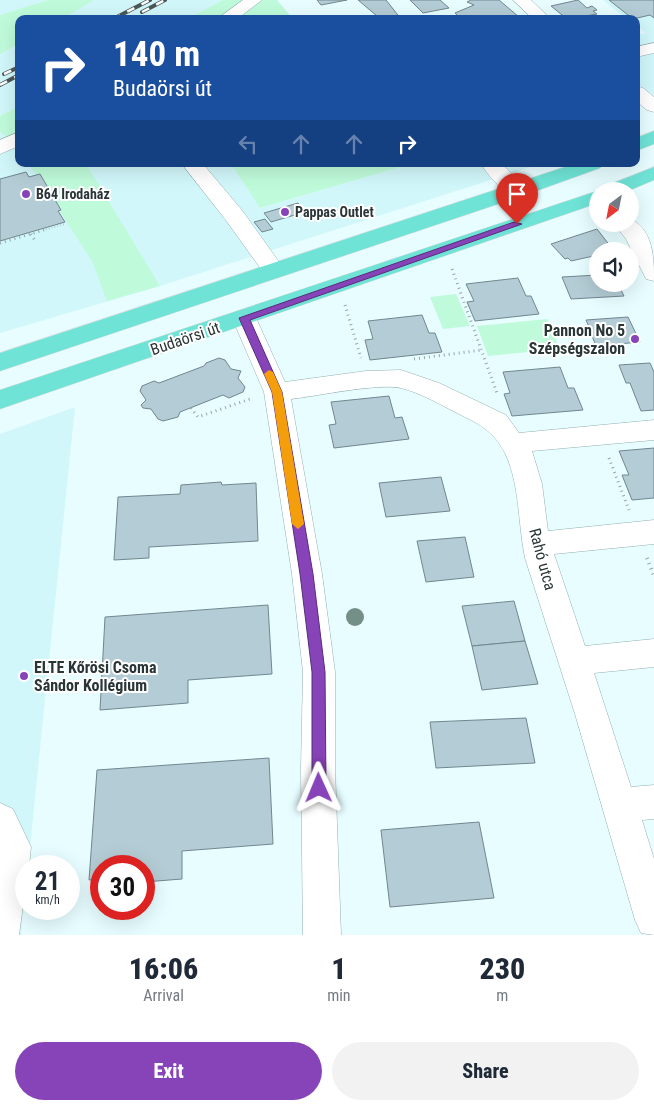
<!DOCTYPE html>
<html lang="en">
<head>
<meta charset="utf-8">
<style>
	body { margin:0; font-family:"Roboto Condensed",sans-serif; background:#f2f2f3; color:#1f2937; height:100vh; display:flex; flex-direction:column; font-size:19px; white-space:nowrap }
	* { box-sizing:border-box; margin:0 }
	p { font-size:16px; color:#747a83 }
	.icon { flex:none; width:28px; height:28px; fill:none; stroke:currentColor; stroke-width:2; stroke-linecap:round; stroke-linejoin:round }
	.map { position:relative; height:935px; overflow:hidden }
	.details { display:flex; flex-direction:column; background:#fff; flex:1 }
	.details>* { flex:none }
	.hud { position:absolute; left:15px; top:15px; width:625px; height:152px; border-radius:10px; box-shadow:0 5px 20px #0002; background:#1a4fa0; color:#fff; overflow:hidden }
	.needle { width:32px; rotate:212deg }
	.tools { position:absolute; left:589px; top:182px; display:grid; gap:10px }
	.tools a { display:grid; place-items:center; width:50px; height:50px; border-radius:50%; background:#fff; box-shadow:0 5px 20px #0002; font-size:25px }
	.speed { position:absolute; left:15px; top:855px; display:flex; gap:10px; font-size:25px; font-weight:700; text-align:center }
	.speed>* { display:grid; place-content:center; width:65px; height:65px; border-radius:50%; background:#fff; box-shadow:0 5px 20px #0002; line-height:1 }
	.speed small { font-size:12px; font-weight:400 }
	.speed .limit { border:8px solid #d22; background:#fff; color:#111 }
	.pin { position:absolute; display:grid; place-items:center; width:42px; height:42px; color:#fff; margin:-51px -21px; border-radius:50% 50% 50% 0; rotate:-45deg; box-shadow:0 0 5px #0007 }
	.pin .icon { rotate:45deg }
	.me { position:absolute; width:55px; margin:-28px; rotate:359deg; stroke-linejoin:round; filter:drop-shadow(0 0 4px #0008) }
	.turn { display:flex; align-items:center; gap:18px; height:105px; padding:0 15px; font-size:22px }
	.turn .icon { width:65px; height:65px; stroke-width:2.5 }
	.turn b { display:block; font-size:35px; line-height:42px }
	.lanes { display:flex; align-items:center; height:48px; padding:0 15px; background:#0003; justify-content:center; gap:25px; direction:ltr }
	.lanes .off { opacity:.35 }
	.eta { display:flex; justify-content:space-evenly; align-items:center; height:85px; text-align:center }
	.eta b { font-size:30px; font-weight:800; line-height:35px }
	.action { display:flex; gap:10px; margin-top:auto; padding:10px 15px }
	.action a { flex:1; height:58px; border-radius:30px; background:#8744b8; color:#fff; font-size:20px; font-weight:800; line-height:58px; text-align:center }
	.action a+a { background:#f2f2f3; color:#1f2937 }
	.map>svg:first-child { display:block }
	.built { fill:#d1f7fa }
	.green { fill:#bffbdb }
	.building { fill:#b4ccd5; stroke:#718790 }
	.lines { fill:none; stroke-linecap:round; stroke-linejoin:round }
	.minor-casing { stroke:#95afb1; stroke-width:1 }
	.major-casing { stroke:#d9dbdb; stroke-width:1 }
	.path-far2 { stroke:#95a6a7; stroke-width:2; stroke-dasharray:0.5 2.5; stroke-linecap:butt }
	.path-far1 { stroke:#95a6a7; stroke-width:3; stroke-dasharray:1 4; stroke-linecap:butt }
	.path { stroke:#95a6a7; stroke-width:4; stroke-dasharray:1 4.5; stroke-linecap:butt }
	.minor { fill:#fff; fill-rule:evenodd }
	.major { fill:#6fe3d6; fill-rule:evenodd }
	.rail-casing { stroke:#4a5758; stroke-width:4 }
	.rail { stroke:#fff; stroke-width:2.5; stroke-dasharray:8; stroke-linecap:butt }
	.tree { fill:#748f88 }
	.route { fill:#8744b8; stroke:#582c78 }
	.slow { fill:#f59e0b }
	.poi-dot { fill:#8744b8; stroke:#fff; stroke-width:2 }
	.labels { text-anchor:middle; stroke-width:4; stroke-linejoin:round; paint-order:stroke }
	.far-poi-label { font-size:14px; font-weight:bold; fill:#2a3536; stroke:#fff; text-anchor:start }
	.poi-label { font-size:16px; font-weight:bold; fill:#2a3536; stroke:#fff; text-anchor:end }
	.street-label { font-size:16px; fill:#2a3536; stroke:#fff }
</style>
</head>
<body>
<div class="map">
<svg width="654" height="935" viewBox="0 0 654 935">
	<rect width="100%" height="100%" fill="#e7fdff"/>
	<g class="built">
		<polygon points="0,0 48,0 0,15"/>
		<polygon points="94,0 223,0 187,19 62,19"/>
		<polygon points="603,0 654,0 654,95 636,84 636,35 646,33 636,25 636,19 627,19"/>
		<polygon points="19,44 19,106 0,116 0,54"/>
		<polygon points="0,132 19,147 19,164 231,164 261,208 411,164 540,164 160,286 0,333"/>
		<polygon points="75,407 28,866 26,866 21,935 0,935 0,434"/>
	</g>
	<g class="green">
		<polygon points="48,0 94,0 62,19 19,19 19,44 0,54 0,15"/>
		<polygon points="223,0 277,0 293,19 187,19"/>
		<polygon points="19,106 19,147 0,132 0,116"/>
		<polygon points="29,164 86,164 160,286 107,301 92,261"/>
		<polygon points="231,164 411,164 260,208"/>
		<polygon points="456,294 470,326 443,329 430,297"/>
		<polygon points="547,319 560,349 488,356 477,326"/>
	</g>
	<g class="building">
		<polygon points="317,0 347,0 321,5"/>
		<polygon points="358,0 386,0 401,19 377,16"/>
		<polygon points="410,0 440,0 449,8 423,13"/>
		<polygon points="471,0 499,0 519,17 510,19 490,19 488,17 483,19 461,19 455,13 474,5 467,2"/>
		<polygon points="578,0 587,8 592,6 597,10 593,11 597,14 567,19 551,6"/>
		<polygon points="609,0 654,0 654,18 650,15 633,19"/>
		<polygon points="26,172 29,177 40,174 61,210 58,211 65,222 0,241 0,179"/>
		<polygon points="298,203 305,212 271,222 264,213"/>
		<polygon points="265,219 273,229 262,232 254,222"/>
		<polygon points="597,229 614,251 598,251 598,255 571,261 568,258 565,259 551,244"/>
		<polygon points="598,275 598,284 618,284 624,296 571,299 562,277"/>
		<polygon points="518,278 526,296 531,296 539,314 475,321 467,302 474,301 466,284"/>
		<polygon points="422,315 429,333 435,333 442,352 370,360 365,340 373,339 368,321"/>
		<polygon points="628,317 640,342 596,346 592,336 588,337 585,330 590,329 586,320"/>
		<polygon points="219,358 225,360 231,369 241,371 238,378 245,387 243,392 229,398 223,395 180,412 178,417 163,421 158,419 151,409 143,408 141,405 146,400 140,391 142,386 154,381 159,383 204,366 206,363"/>
		<polygon points="650,363 654,372 654,410 641,411 630,383 626,383 619,365"/>
		<polygon points="560,367 568,388 574,388 583,410 512,416 504,394 510,393 503,372"/>
		<polygon points="389,396 395,418 402,417 409,439 334,448 329,425 336,424 331,402"/>
		<polygon points="654,448 654,498 632,500 622,475 629,475 619,451"/>
		<polygon points="441,477 450,511 386,517 379,483"/>
		<polygon points="221,482 222,485 256,483 258,541 149,547 149,558 114,560 118,497 180,494 181,485"/>
		<polygon points="465,537 474,577 426,582 417,541"/>
		<polygon points="514,601 525,641 472,646 462,606"/>
		<polygon points="268,605 272,674 188,680 188,703 100,710 105,617"/>
		<polygon points="525,641 538,684 482,690 472,646"/>
		<polygon points="526,718 535,763 436,768 430,722"/>
		<polygon points="269,758 273,844 182,851 182,879 144,882 144,866 101,866 101,879 89,880 97,770"/>
		<polygon points="479,822 494,898 390,907 381,830"/>
	</g>
	<g class="lines">
		<g class="minor-casing">
			<g id="minor">
				<polygon points="243,0 262,0 237,19 217,19"/>
				<polygon points="513,0 531,0 551,19 533,19"/>
				<polygon points="654,43 654,53 636,57 636,47"/>
				<polygon points="636,86 643,88 654,97 654,112 647,110 636,101"/>
				<polygon points="19,132 19,146 0,154 0,140"/>
				<polygon points="182,164 203,164 241,209 282,266 285,271 282,276 274,278 266,276 225,219"/>
				<path d="M481 164H502L529 191 525 195C508 200 490 178 481 164Z"/>
				<path d="M630 219C654 229 654 260 654 281L646 279 626 239 614 224H630Z"/>
				<path d="M244 310 252 312 256 318 285 382 366 371 401 370 439 383 506 415 519 433 654 420V440L532 451 542 484 548 531 654 520V544L554 554 585 646 654 639V667L594 673 631 787 654 785V819L642 820 654 859V935L641 933 635 920 575 714 525 558C518 525 520 484 505 453 493 430 479 424 457 413 439 404 421 393 401 388 377 383 318 396 291 399L322 574 335 672V769L341 935H303L301 769 303 672 292 574 264 392 232 318 236 312Z"/>
				<polygon points="0,803 13,809 31,847 29,866 26,866 26,883 19,935 0,935"/>
			</g>
		</g>
		<g class="major-casing">
			<g id="major">
				<polygon points="654,131 654,144 636,151 636,138"/>
				<polygon points="574,164 603,164 600,168 525,195 0,371 0,353"/>
				<polygon points="654,167 654,180 628,191 598,191 598,203 0,409 0,390 600,190 603,187"/>
			</g>
		</g>
		<polyline class="path-far2" points="43,230 65,224"/>
		<g class="path-far1">
			<polyline points="31,234 36,242"/>
			<polyline points="0,243 47,229"/>
			<polyline points="452,269 498,396"/>
			<polyline points="345,305 361,358"/>
			<polyline points="414,359 482,350"/>
			<polyline points="191,408 198,417 253,398"/>
			<polyline points="609,458 629,510"/>
		</g>
		<polyline class="path" points="647,558 654,576"/>
		<use href="#minor" class="minor"/>
		<use href="#major" class="major"/>
		<g class="rail-casing">
			<g id="rail">
				<polyline points="142,12 165,0"/>
				<polyline points="113,19 150,0"/>
				<polyline points="4,74 19,67"/>
				<polyline points="0,85 19,75"/>
			</g>
		</g>
		<use href="#rail" class="rail"/>
	</g>
	<circle class="tree" cx="355" cy="617" r="9"/>
	<polygon class="route" points="514,222 522,224 250,320 282,392 313,574 325,672 326,788 324,793 319,795 314,793 312,788 312,672 300,574 272,392 239,318"/>
	<polygon class="slow" points="269,370 273,372 282,392 304,524 298,529 292,524 272,392 264,374"/>
	<g class="poi-dot">
		<circle cx="26" cy="194" r="5"/>
		<circle cx="285" cy="212" r="5"/>
		<circle cx="635" cy="339" r="5"/>
		<circle cx="24" cy="676" r="5"/>
	</g>
	<g class="labels">
		<g class="far-poi-label">
			<text x="36" y="199">B64 Irodaház</text>
			<text x="295" y="217">Pappas Outlet</text>
		</g>
		<g class="poi-label">
			<text x="625" y="336">Pannon No 5<tspan x="625" dy="18">Szépségszalon</tspan></text>
			<text x="34" y="673" text-anchor="start">ELTE Kőrösi Csoma<tspan x="34" dy="18">Sándor Kollégium</tspan></text>
		</g>
		<g class="street-label">
			<text transform="translate(185 338) rotate(-19)" y="6">Budaörsi út</text>
			<text transform="translate(543 559) rotate(75)" y="6">Rahó utca</text>
		</g>
	</g>
</svg>
<div class="tools">
<a><svg class="needle" viewBox="-14 -14 28 28"><path d="M0-13l5 13h-10z" fill="#e53935"/><path d="M0 13l5-13h-10z" fill="#747a83"/></svg></a>
<a><svg class="icon" aria-label="sound" viewBox="0 0 24 24"><path d="M4 9h4l5-4v14l-5-4H4zM17 9q2 3 0 6"/></svg></a>
</div>
<div class="speed"><div>21<small>km/h</small></div><div class="limit">30</div></div>
<div class="pin" style="left:517px;top:224px;background:#d93025"><svg class="icon" aria-label="arrive" viewBox="0 0 24 24"><path d="M6 21V4h12l-3 4 3 4H6"/></svg></div>
<svg class="me" style="left:319px;top:788px" viewBox="-20 -20 40 40"><path d="M0-17L14 15 0 8-14 15z" fill="#8744b8" stroke="#fff" stroke-width="4"/></svg>
<div class="hud">
<div class="turn"><svg class="icon" aria-label="right" viewBox="0 0 24 24"><path d="M7 20v-9h11M14 6l5 5-5 5"/></svg><div><b>140 m</b>Budaörsi út</div></div>
<div class="lanes"><svg class="icon off" aria-label="left" viewBox="0 0 24 24"><path d="M17 20v-9H6M10 6l-5 5 5 5"/></svg><svg class="icon off" aria-label="ahead" viewBox="0 0 24 24"><path d="M12 20V5M6 11l6-6 6 6"/></svg><svg class="icon off" aria-label="ahead" viewBox="0 0 24 24"><path d="M12 20V5M6 11l6-6 6 6"/></svg><svg class="icon" aria-label="right" viewBox="0 0 24 24"><path d="M7 20v-9h11M14 6l5 5-5 5"/></svg></div>
</div>
</div>
<section class="details">
<div class="eta">
<div><b>16:06</b><p>Arrival</p></div>
<div><b>1</b><p>min</p></div>
<div><b>230</b><p>m</p></div>
</div>
<div class="action"><a>Exit</a><a>Share</a></div>
</section>
</body>
</html>
